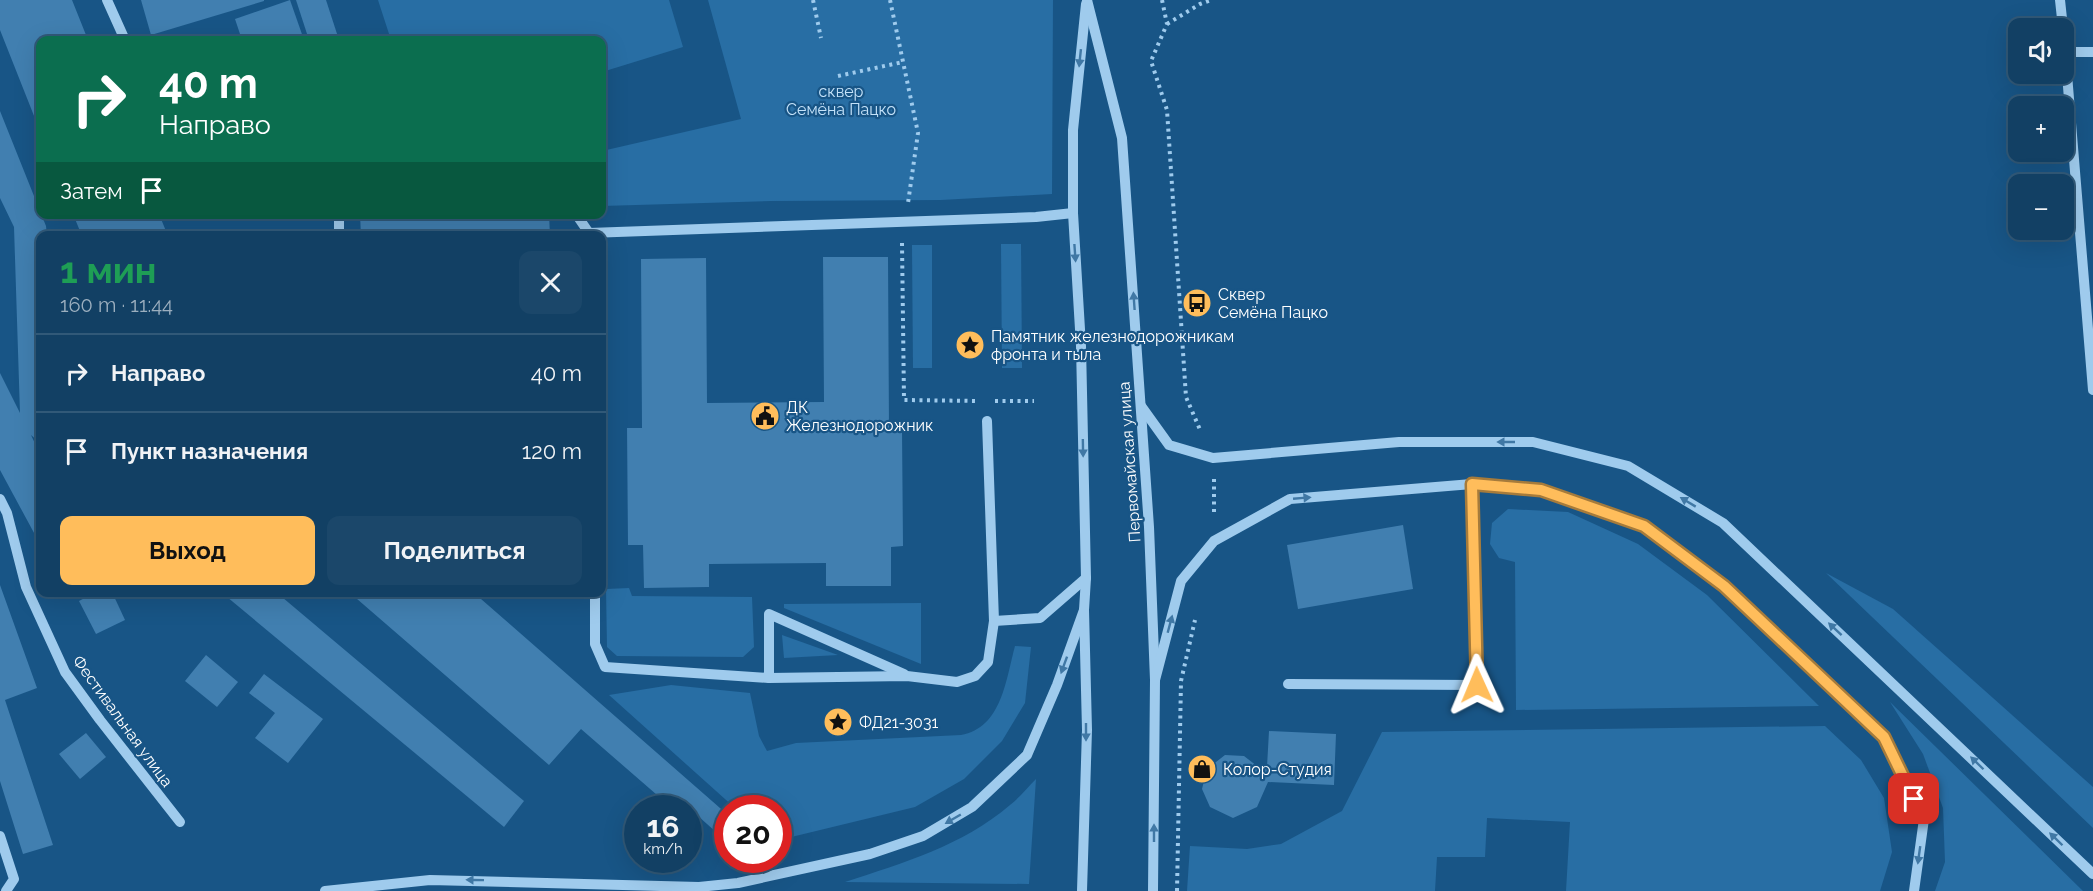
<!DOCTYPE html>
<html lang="ru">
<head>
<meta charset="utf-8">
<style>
	body { margin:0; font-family:Raleway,sans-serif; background:#1b476a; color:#f1f3f6; height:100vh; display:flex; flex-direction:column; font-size:22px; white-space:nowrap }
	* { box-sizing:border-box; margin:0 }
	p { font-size:20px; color:#9cafbf }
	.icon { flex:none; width:33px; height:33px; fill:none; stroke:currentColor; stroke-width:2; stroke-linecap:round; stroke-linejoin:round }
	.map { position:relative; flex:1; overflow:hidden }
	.drawer { position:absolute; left:36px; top:231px; width:570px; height:366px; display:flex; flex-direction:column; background:#124064; border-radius:12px; box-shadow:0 6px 24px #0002,0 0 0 2px #315978 }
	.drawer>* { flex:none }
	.banner { position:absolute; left:36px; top:36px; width:570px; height:183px; border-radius:12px; box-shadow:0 6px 24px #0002,0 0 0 2px #315978; background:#0b6e4f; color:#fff; overflow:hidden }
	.fabs { position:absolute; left:2008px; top:18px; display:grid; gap:12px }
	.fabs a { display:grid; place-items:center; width:66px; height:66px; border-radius:12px; background:#124064; box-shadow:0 6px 24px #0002,0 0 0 2px #315978; font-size:30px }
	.speed { position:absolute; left:624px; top:795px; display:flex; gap:12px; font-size:30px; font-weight:700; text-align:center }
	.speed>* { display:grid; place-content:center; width:78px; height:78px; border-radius:50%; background:#124064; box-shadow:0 6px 24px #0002,0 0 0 2px #315978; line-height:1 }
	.speed small { font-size:15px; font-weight:400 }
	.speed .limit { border:9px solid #d22; background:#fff; color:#111 }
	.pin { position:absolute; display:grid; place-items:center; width:51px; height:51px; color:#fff; margin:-26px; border-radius:12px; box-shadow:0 3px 9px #0006 }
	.me { position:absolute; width:66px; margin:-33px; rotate:359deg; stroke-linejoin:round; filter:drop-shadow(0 0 4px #0008) }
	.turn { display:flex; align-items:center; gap:21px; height:126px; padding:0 24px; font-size:27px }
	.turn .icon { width:78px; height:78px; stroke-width:2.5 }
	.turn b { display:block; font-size:42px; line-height:51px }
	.then { display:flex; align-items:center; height:57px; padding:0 24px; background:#0003; gap:12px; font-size:22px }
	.round { display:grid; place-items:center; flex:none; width:63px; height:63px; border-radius:12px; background:#1b476a }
	.head { display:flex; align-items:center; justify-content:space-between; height:102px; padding:0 24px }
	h1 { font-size:36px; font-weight:700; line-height:45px; color:#1e9e55 }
	.cta { display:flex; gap:12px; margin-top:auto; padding:12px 24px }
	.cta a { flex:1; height:69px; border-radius:12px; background:#ffbd5b; color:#111; font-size:24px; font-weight:700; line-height:69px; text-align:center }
	.cta a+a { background:#1b476a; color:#f1f3f6 }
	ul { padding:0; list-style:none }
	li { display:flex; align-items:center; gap:18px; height:78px; padding:0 24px; border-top:2px solid #315978 }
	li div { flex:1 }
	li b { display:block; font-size:22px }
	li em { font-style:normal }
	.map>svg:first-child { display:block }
	.green { fill:#286ea4 }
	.building { fill:#417fb0 }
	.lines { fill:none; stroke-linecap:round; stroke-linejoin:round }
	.path { stroke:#9fcbed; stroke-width:4; stroke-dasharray:3 4.5; stroke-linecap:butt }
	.minor { stroke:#9fcbed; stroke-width:10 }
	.oneway { fill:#4078a5 }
	.route-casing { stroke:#a67b3b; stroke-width:15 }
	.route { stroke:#ffbd5b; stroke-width:10 }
	.labels { text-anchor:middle; stroke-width:4.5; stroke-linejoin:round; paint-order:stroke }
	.park-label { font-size:16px; fill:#c4e2f9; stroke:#185586 }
	.poi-label { font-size:16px; fill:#fff; stroke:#185586; text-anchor:start }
	.street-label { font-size:16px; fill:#fff; stroke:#185586 }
</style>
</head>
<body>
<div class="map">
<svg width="2093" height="891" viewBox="0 0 2093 891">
	<rect width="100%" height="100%" fill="#185586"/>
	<g class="green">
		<polygon points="378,0 669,0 683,47 602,72 602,40 391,40"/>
		<polygon points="708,0 1053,0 1052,194 941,200 771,201 602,206 602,151 741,119"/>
		<polygon points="1001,244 1021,244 1022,368 1002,368"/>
		<polygon points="912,245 932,245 932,368 913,368"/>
		<polygon points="1508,509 1568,512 1638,544 1707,595 1819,706 1516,710 1515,562 1499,558 1490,544 1492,523"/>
		<polygon points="1826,573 1893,609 2093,787 2093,828"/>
		<polygon points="629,588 632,596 752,597 754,647 743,657 617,656 607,647 606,589"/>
		<polygon points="921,603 921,664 784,608 784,604"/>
		<polygon points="782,635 838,655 784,658"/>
		<path d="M1015 646 1031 647 1025 703 1002 741 964 779 915 807 779 840 778 808H735L609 695 671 685 750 693 759 736 767 751 796 743 961 735C1002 728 1006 679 1015 646Z"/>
		<polygon points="1890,702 2083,891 1935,891 1945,862 1943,808 1923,754"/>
		<polygon points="1825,726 1861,760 1884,798 1892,852 1880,891 1566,891 1570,822 1487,818 1485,857 1437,857 1435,891 1187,891 1190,846 1247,849 1281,844 1342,811 1382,732"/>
		<path d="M1036 779 1029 884 845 882C903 863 962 846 1010 805 1019 798 1027 788 1036 779Z"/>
	</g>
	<g class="building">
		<polygon points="0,0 72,0 88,40 40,40 40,131 0,30"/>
		<polygon points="141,0 264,0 264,1 151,35"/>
		<polygon points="290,0 304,40 242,40 235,19"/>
		<polygon points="296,0 326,0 339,40 309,40"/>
		<polygon points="0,111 46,226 47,236 40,236 40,443 31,435 40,454 40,544 0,470 0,373 20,413 14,227 0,198"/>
		<polygon points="73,214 159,214 168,236 82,236"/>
		<polygon points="360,214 549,214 550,236 361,236"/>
		<polygon points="823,257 888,257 889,430 902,430 903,546 891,547 891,586 826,586 826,563 709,564 709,587 644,588 643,545 628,545 627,428 642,428 641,259 706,258 707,403 824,402"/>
		<polygon points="1403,525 1413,589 1298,609 1287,545"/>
		<polygon points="0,585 37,688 5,700 53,845 23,854 0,781"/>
		<polygon points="96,592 112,592 125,620 96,634 79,601"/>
		<polygon points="221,592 276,592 524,801 504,827"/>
		<polygon points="349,592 473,592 728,815 728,817 716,832 698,816 691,824 688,822 688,808 672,808 581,729 549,765"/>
		<polygon points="206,655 238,682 217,707 185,681"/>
		<polygon points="264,674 323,719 288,763 255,738 275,713 249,693"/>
		<polygon points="1269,731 1336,734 1334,785 1268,782 1257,807 1233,818 1210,807 1202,789 1207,769 1225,755 1244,756 1257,766 1267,767"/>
		<polygon points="86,733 106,757 80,779 59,754"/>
	</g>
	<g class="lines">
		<g class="path">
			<polyline points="813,0 821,38"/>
			<polyline points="890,0 918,133 908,203"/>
			<polyline points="1162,0 1167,24 1151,61 1167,110 1186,397 1201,432"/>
			<polyline points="1167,24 1200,4 1211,0"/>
			<polyline points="838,76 903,62"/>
			<polyline points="902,243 904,400 979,401"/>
			<polyline points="995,401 1034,401"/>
			<polyline points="1214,479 1214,516"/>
			<polyline points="1177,891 1181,681 1195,620"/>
		</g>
		<g class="minor">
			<polyline points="107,0 125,40"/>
			<polyline points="1087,0 1122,138 1149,527 1155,680 1153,891"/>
			<polyline points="2060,0 2063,28"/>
			<polyline points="2064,38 2093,390"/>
			<polyline points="2066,52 2093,52"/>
			<polyline points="576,214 589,233 1036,217 1073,213"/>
			<polyline points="339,236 339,214"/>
			<polyline points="1141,406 1169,445 1213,458 1399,442 1533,442 1628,466 1723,523 2093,874"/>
			<polyline points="0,499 7,513 26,587 65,672 100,720 180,822"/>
			<polyline points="595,592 595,644 605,667 769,678 907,676 957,682 975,676 988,662 994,621 987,421"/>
			<polyline points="994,621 1040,618 1086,578"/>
			<polyline points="769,678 769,614 904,674"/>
			<polyline points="1155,680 1181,581 1214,541 1290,499 1472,484 1541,490 1644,526 1724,586 1884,737 1924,819 1914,891"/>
			<polyline points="1288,684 1477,685 1472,484"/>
			<polyline points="0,836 14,879 6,891"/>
			<polyline points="325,891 430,880 699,887 738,883 870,854 923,836 972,807 1027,755 1057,685 1084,610"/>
			<polyline points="1082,891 1087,730 1084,610 1086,578 1081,346 1073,213 1073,130 1086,4"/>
		</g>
	</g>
	<defs><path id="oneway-solid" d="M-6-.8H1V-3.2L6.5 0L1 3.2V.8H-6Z" transform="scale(1.5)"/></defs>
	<g class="oneway">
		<use href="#oneway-solid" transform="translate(1080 58) rotate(96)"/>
		<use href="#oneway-solid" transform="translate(1075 253) rotate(86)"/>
		<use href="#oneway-solid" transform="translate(1134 301) rotate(-94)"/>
		<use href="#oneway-solid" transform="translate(1506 442) rotate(-180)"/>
		<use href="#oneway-solid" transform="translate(1083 448) rotate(89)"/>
		<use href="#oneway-solid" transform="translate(1302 498) rotate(-5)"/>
		<use href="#oneway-solid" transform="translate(1688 502) rotate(-149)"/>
		<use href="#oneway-solid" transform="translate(1170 624) rotate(-75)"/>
		<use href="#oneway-solid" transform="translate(1835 629) rotate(-137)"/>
		<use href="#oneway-solid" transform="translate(1064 665) rotate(110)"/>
		<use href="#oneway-solid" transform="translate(1086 732) rotate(90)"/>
		<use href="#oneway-solid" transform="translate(1977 763) rotate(-136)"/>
		<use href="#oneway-solid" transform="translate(953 819) rotate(150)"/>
		<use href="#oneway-solid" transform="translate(1154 833) rotate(-90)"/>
		<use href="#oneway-solid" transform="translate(2056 839) rotate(-136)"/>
		<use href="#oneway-solid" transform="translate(1919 855) rotate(98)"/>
		<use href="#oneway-solid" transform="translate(475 880) rotate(-179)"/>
	</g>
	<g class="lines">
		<g class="route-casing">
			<polyline id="route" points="1477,685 1472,484 1541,490 1644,526 1724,586 1884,737 1914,799"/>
		</g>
		<use href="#route" class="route"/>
	</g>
	<defs>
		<g id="bus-disc" transform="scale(1.5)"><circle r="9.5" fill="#ffbd5b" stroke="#185586"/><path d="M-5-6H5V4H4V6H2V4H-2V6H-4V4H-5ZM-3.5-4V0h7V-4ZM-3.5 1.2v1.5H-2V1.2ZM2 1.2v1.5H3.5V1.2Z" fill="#111"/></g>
		<g id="sight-disc" transform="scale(1.5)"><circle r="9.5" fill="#ffbd5b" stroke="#185586"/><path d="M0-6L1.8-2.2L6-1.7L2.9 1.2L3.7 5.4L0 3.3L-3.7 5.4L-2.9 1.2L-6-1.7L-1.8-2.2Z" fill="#111"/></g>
		<g id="civic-disc" transform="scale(1.5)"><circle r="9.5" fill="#ffbd5b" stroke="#185586"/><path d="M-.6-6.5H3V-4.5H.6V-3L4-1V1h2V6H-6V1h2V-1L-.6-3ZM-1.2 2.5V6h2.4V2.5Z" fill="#111"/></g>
		<g id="shop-disc" transform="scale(1.5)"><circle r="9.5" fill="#ffbd5b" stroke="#185586"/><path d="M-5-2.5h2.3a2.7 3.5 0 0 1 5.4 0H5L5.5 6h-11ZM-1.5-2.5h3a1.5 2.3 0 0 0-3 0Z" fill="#111"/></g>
	</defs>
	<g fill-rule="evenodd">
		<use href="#bus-disc" x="1197" y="303"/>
		<use href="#sight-disc" x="970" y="345"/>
		<use href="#civic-disc" x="765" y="416"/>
		<use href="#sight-disc" x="838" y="722"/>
		<use href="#shop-disc" x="1202" y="769"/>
	</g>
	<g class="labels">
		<g class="park-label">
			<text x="841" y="97">сквер<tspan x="841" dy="18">Семёна Пацко</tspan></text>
		</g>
		<g class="poi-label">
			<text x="1218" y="300">Сквер<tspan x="1218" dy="18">Семёна Пацко</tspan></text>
			<text x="991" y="342">Памятник железнодорожникам<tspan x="991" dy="18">фронта и тыла</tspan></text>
			<text x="786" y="413">ДК<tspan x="786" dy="18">Железнодорожник</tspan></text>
			<text x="859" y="728">ФД21-3031</text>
			<text x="1223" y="775">Колор-Студия</text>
		</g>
		<g class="street-label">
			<text transform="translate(1129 462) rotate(-94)" y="6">Первомайская улица</text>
			<text transform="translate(123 721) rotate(54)" y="6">Фестивальная улица</text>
		</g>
	</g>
</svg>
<div class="fabs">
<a><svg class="icon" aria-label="sound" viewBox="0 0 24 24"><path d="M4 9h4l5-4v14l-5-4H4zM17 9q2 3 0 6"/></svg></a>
<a>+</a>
<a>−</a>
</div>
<div class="speed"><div>16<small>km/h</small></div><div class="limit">20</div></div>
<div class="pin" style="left:1914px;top:799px;background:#d93025"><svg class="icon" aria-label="arrive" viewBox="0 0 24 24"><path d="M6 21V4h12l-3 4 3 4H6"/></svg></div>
<svg class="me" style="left:1477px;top:685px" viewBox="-20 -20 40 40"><path d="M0-17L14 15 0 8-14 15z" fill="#ffbd5b" stroke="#fff" stroke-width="4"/></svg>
<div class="banner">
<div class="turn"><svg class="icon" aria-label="right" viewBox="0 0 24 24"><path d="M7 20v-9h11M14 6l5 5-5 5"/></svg><div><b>40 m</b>Направо</div></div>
<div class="then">Затем<svg class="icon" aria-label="arrive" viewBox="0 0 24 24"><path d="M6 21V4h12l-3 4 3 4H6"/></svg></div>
</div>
<section class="drawer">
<div class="head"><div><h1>1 мин</h1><p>160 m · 11:44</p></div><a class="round"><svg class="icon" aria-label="close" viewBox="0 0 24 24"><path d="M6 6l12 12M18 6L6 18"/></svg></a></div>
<ul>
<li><svg class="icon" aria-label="right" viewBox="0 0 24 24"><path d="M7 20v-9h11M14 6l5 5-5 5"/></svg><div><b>Направо</b></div><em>40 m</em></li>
<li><svg class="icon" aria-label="arrive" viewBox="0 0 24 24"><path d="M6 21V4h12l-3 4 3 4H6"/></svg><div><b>Пункт назначения</b></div><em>120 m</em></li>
</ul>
<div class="cta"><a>Выход</a><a>Поделиться</a></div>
</section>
</div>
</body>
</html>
